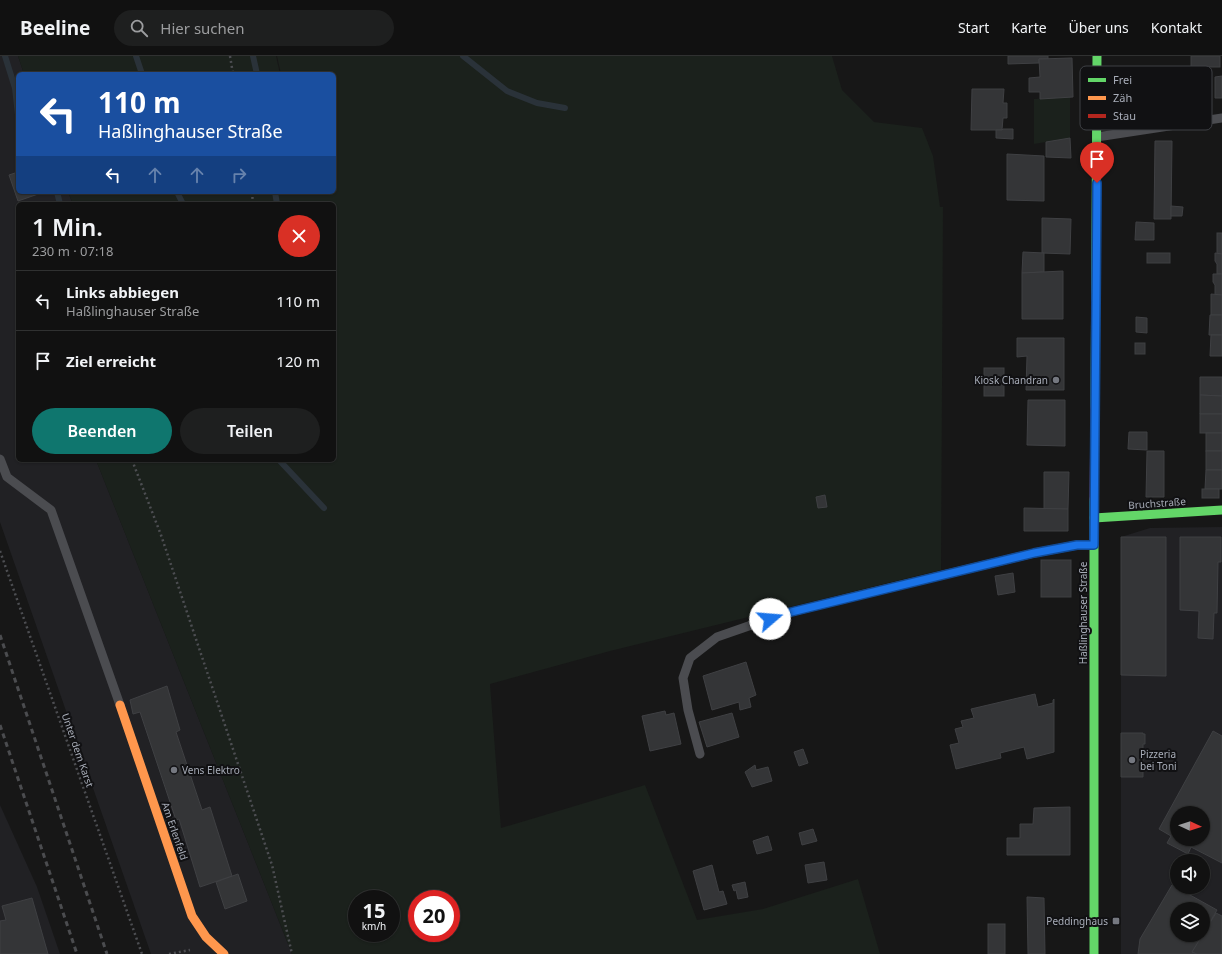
<!DOCTYPE html>
<html lang="de">
<head>
<meta charset="utf-8">
<style>
	body { margin:0; font-family:"Noto Sans",sans-serif; background:#1e1f1f; color:#f1f3f6; height:100vh; display:flex; flex-direction:column; font-size:15px; white-space:nowrap }
	* { box-sizing:border-box; margin:0 }
	p { font-size:13px; color:#9c9d9f }
	.icon { flex:none; width:22px; height:22px; fill:none; stroke:currentColor; stroke-width:2; stroke-linecap:round; stroke-linejoin:round }
	.map { position:relative; flex:1; overflow:hidden }
	.panel { position:absolute; left:16px; top:146px; width:320px; height:260px; display:flex; flex-direction:column; background:#111; border-radius:6px; box-shadow:0 1px 3px #0004,0 0 0 1px #303131 }
	.panel>* { flex:none }
	.banner { position:absolute; left:16px; top:16px; width:320px; height:122px; border-radius:6px; box-shadow:0 1px 3px #0004,0 0 0 1px #303131; background:#1a4fa0; color:#fff; overflow:hidden }
	.needle { width:26px; rotate:93deg }
	.controls { position:absolute; left:1170px; top:750px; display:grid; gap:8px }
	.controls a { display:grid; place-items:center; width:40px; height:40px; border-radius:50%; background:#111; box-shadow:0 1px 3px #0004,0 0 0 1px #303131; font-size:20px }
	.speed { position:absolute; left:348px; top:834px; display:flex; gap:8px; font-size:20px; font-weight:700; text-align:center }
	.speed>* { display:grid; place-content:center; width:52px; height:52px; border-radius:50%; background:#111; box-shadow:0 1px 3px #0004,0 0 0 1px #303131; line-height:1 }
	.speed small { font-size:10px; font-weight:400 }
	.speed .limit { border:6px solid #d22; background:#fff; color:#111 }
	.pin { position:absolute; display:grid; place-items:center; width:34px; height:34px; color:#fff; margin:-41px -17px; border-radius:50% 50% 50% 0; rotate:-45deg; box-shadow:0 0 4px #0007 }
	.pin .icon { rotate:45deg }
	.me { position:absolute; width:44px; margin:-22px; rotate:72deg; stroke-linejoin:round; filter:drop-shadow(0 0 3px #0008) }
	.turn { display:flex; align-items:center; gap:14px; height:84px; padding:0 16px; font-size:18px }
	.turn .icon { width:52px; height:52px; stroke-width:2.5 }
	.turn b { display:block; font-size:28px; line-height:34px }
	.lanes { display:flex; align-items:center; height:38px; padding:0 16px; background:#0003; justify-content:center; gap:20px; direction:ltr }
	.lanes .off { opacity:.35 }
	.round { display:grid; place-items:center; flex:none; width:42px; height:42px; border-radius:21px; background:#1e1f1f }
	.headline { display:flex; align-items:center; justify-content:space-between; height:68px; padding:0 16px }
	h1 { font-size:24px; font-weight:600; line-height:30px }
	.cta { display:flex; gap:8px; margin-top:auto; padding:8px 16px }
	.cta a { flex:1; height:46px; border-radius:24px; background:#0f766e; color:#fff; font-size:16px; font-weight:600; line-height:46px; text-align:center }
	.cta a+a { background:#1e1f1f; color:#f1f3f6 }
	ul { padding:0; list-style:none }
	li { display:flex; align-items:center; gap:12px; height:60px; padding:0 16px; border-top:1px solid #303131 }
	li div { flex:1 }
	li b { display:block; font-size:15px }
	li em { font-style:normal }
	header { display:flex; align-items:center; gap:24px; box-sizing:border-box; height:56px; padding:0 20px; background:#111; border-bottom:1px solid #303131 }
	header strong { font-size:19px }
	nav { display:flex; gap:22px; margin-inline-start:auto; font-size:14px }
	.search { width:280px; height:36px; background:#1e1f1f; display:flex; align-items:center; gap:10px; box-sizing:border-box; padding:0 14px; border-radius:22px; color:#9c9d9f; font-size:15px }
	.map>svg:first-child { display:block }
	.built { fill:#212124; fill-rule:evenodd }
	.green { fill:#1b211c; fill-rule:evenodd }
	.lines { fill:none; stroke-linecap:round; stroke-linejoin:round }
	.stream { stroke:#2a3239; stroke-width:6 }
	.building { fill:#343537; stroke:#3f4043; fill-rule:evenodd }
	.path { stroke:#4d4e52; stroke-width:2.5; stroke-dasharray:2 3; stroke-linecap:butt }
	.lane { stroke:#4b4c50; stroke-width:9 }
	.fast { stroke:#63d668; stroke-width:9 }
	.slow { stroke:#ff974d; stroke-width:9 }
	.jam { stroke:#b3261e; stroke-width:9 }
	.rail { stroke:#4b4c4f; stroke-width:3; stroke-dasharray:5 4; stroke-linecap:butt }
	.route-casing { stroke:#114b97; stroke-width:10 }
	.route { stroke:#1a73e8; stroke-width:7 }
	.poi-dot { fill:#757880; stroke:#111113; stroke-width:1.5 }
	.labels { text-anchor:middle; stroke-width:4; stroke-linejoin:round; paint-order:stroke }
	.poi-label { font-size:10px; fill:#a8adb8; stroke:#111113; text-anchor:end }
	.street-label { font-size:10px; fill:#a8adb8; stroke:#111113 }
	.key { fill:#111113; stroke:#3e4045; stroke-width:1 }
	.key-label { font-size:11px; fill:#a8adb8 }
</style>
</head>
<body>
<header>
<strong>Beeline</strong>
<div class="search"><svg class="icon" aria-label="search" viewBox="0 0 24 24"><circle cx="10" cy="10" r="6"/><path d="M15 15l6 6"/></svg>Hier suchen</div>
<nav><a>Start</a><a>Karte</a><a>Über uns</a><a>Kontakt</a></nav>
</header>
<div class="map">
<svg width="1222" height="898" viewBox="0 0 1222 898">
	<rect width="100%" height="100%" fill="#171717"/>
	<g class="built">
		<polygon points="0,0 18,0 24,18 18,18 18,136 68,136 73,148 18,148 18,404 96,404 292,898 151,898 0,466"/>
		<path d="M1222 471V898H1121V481L1150 472ZM1177 757H1203V783H1177ZM1177 805H1203V831H1177ZM1177 853H1203V879H1177Z"/>
		<polygon points="0,749 37,831 60,898 0,898"/>
	</g>
	<g class="green">
		<polygon points="18,0 276,0 280,18 24,18"/>
		<path d="M277 0H832L842 34 874 66 922 72 933 100 940 151H943L941 514 610 595 490 628 501 772 645 729 697 864 763 853 858 823 880 898H292L96 404H334V148H73L68 136H334V18H281ZM357 843H391V877H357ZM417 843H451V877H417Z"/>
		<polygon points="1070,41 1070,82 1034,88 1034,43"/>
	</g>
	<g class="lines">
		<g class="stream">
			<polyline points="5,0 15,32 18,59"/>
			<polyline points="136,0 142,18"/>
			<polyline points="253,0 257,18"/>
			<polyline points="463,0 507,35 537,47 565,52"/>
			<polyline points="57,136 60,148"/>
			<polyline points="177,136 183,148"/>
			<polyline points="275,136 277,148"/>
			<polyline points="279,404 324,452"/>
		</g>
	</g>
	<g class="building">
		<polygon points="1008,0 1048,0 1048,3 1039,3 1039,7 1008,8"/>
		<rect x="1191" y="0" width="29" height="11"/>
		<polygon points="1072,2 1073,41 1040,43 1040,36 1029,36 1029,22 1040,21 1039,3"/>
		<polygon points="1222,20 1222,42 1215,42 1215,21"/>
		<polygon points="972,33 1004,33 1003,47 1007,47 1007,62 1003,62 1002,74 971,74"/>
		<polygon points="1003,73 1013,73 1013,83 996,82 996,74 1002,74"/>
		<polygon points="1070,82 1071,102 1046,101 1046,86"/>
		<polygon points="1155,85 1172,85 1171,163 1154,163"/>
		<polygon points="1007,98 1044,100 1044,145 1007,144"/>
		<polygon points="18,116 18,136 44,136 18,145 9,119"/>
		<polygon points="1171,150 1183,151 1182,160 1171,160"/>
		<polygon points="1042,162 1071,163 1070,198 1042,197"/>
		<polygon points="1136,166 1154,167 1154,184 1135,184"/>
		<rect x="1217" y="177" width="5" height="21"/>
		<polygon points="1023,196 1044,197 1044,216 1022,217"/>
		<rect x="1147" y="197" width="23" height="10"/>
		<polygon points="1215,197 1222,198 1222,218 1217,218 1217,208 1215,205"/>
		<polygon points="1063,215 1063,263 1022,263 1022,217"/>
		<polygon points="1213,218 1222,218 1222,239 1215,239 1215,229 1213,226"/>
		<polygon points="1211,238 1222,239 1222,259 1211,259"/>
		<polygon points="1210,259 1222,259 1222,279 1209,279"/>
		<polygon points="1136,261 1147,262 1147,277 1136,276"/>
		<polygon points="1211,279 1222,279 1222,300 1210,300"/>
		<polygon points="1017,282 1064,282 1064,334 1026,334 1027,300 1017,301"/>
		<rect x="1135" y="287" width="10" height="11"/>
		<rect x="984" y="312" width="20" height="28"/>
		<polygon points="1200,321 1222,321 1222,340 1200,339"/>
		<polygon points="1200,339 1222,340 1222,358 1200,358"/>
		<polygon points="1028,344 1065,344 1065,390 1027,389"/>
		<rect x="1200" y="358" width="22" height="19"/>
		<polygon points="1129,376 1147,376 1147,394 1128,393"/>
		<rect x="1206" y="377" width="16" height="18"/>
		<polygon points="1147,395 1164,395 1164,441 1146,441"/>
		<rect x="1206" y="395" width="16" height="19"/>
		<polygon points="1206,414 1222,414 1222,433 1205,433"/>
		<polygon points="1044,416 1069,416 1068,453 1044,453"/>
		<rect x="1202" y="433" width="17" height="9"/>
		<polygon points="825,439 827,451 818,452 816,441"/>
		<polygon points="1024,452 1068,453 1068,475 1024,475"/>
		<polygon points="1121,481 1166,481 1166,620 1121,619"/>
		<polygon points="1180,481 1221,481 1221,506 1218,506 1217,557 1214,557 1213,583 1198,582 1199,555 1180,554"/>
		<rect x="1041" y="504" width="30" height="37"/>
		<polygon points="1013,517 1015,536 998,539 995,520"/>
		<polygon points="746,606 756,639 749,642 751,651 740,654 739,646 712,654 703,620"/>
		<polygon points="167,630 180,674 176,676 202,754 210,751 232,820 200,831 179,763 176,764 140,656 133,658 130,644"/>
		<polygon points="1035,638 1038,651 1053,647 1053,644 1054,643 1054,696 1027,703 1024,691 1000,697 1001,702 956,713 950,689 959,687 955,673 963,671 961,665 974,662 971,653"/>
		<polygon points="665,655 666,659 674,657 681,688 650,695 642,660"/>
		<polygon points="732,657 739,681 707,691 699,666"/>
		<path d="M1213 675 1222 680V807L1191 791 1188 798 1167 787 1171 780 1159 773ZM1177 757H1203V783H1177Z"/>
		<polygon points="1121,677 1143,677 1143,678 1145,678 1145,688 1143,688 1143,721 1121,721"/>
		<polygon points="803,693 808,707 799,710 794,696"/>
		<polygon points="755,709 756,714 768,711 772,725 752,731 745,716"/>
		<polygon points="1070,751 1070,799 1007,799 1007,782 1020,782 1020,768 1033,768 1034,752"/>
		<polygon points="813,773 817,785 802,789 799,777"/>
		<polygon points="768,780 772,794 757,798 753,785"/>
		<polygon points="824,806 827,824 808,827 805,809"/>
		<polygon points="712,809 719,836 723,835 727,848 704,854 693,815"/>
		<polygon points="238,818 247,845 225,853 216,826"/>
		<polygon points="745,826 748,841 738,843 736,834 734,835 732,829"/>
		<polygon points="1172,829 1217,854 1203,878 1203,853 1177,853 1177,879 1203,879 1192,896 1197,898 1138,898 1140,883"/>
		<polygon points="1027,841 1044,842 1045,898 1028,898"/>
		<polygon points="32,842 48,898 0,898 0,865 6,864 2,850"/>
		<polygon points="1216,857 1222,860 1222,898 1197,898 1192,896"/>
		<rect x="988" y="868" width="17" height="30"/>
	</g>
	<g class="lines">
		<g class="path">
			<polyline points="230,0 233,18"/>
			<polyline points="252,136 253,148"/>
			<polyline points="132,404 161,479 272,809 292,898"/>
			<polyline points="0,495 142,898"/>
			<polyline points="169,898 190,894"/>
		</g>
		<g class="lane">
			<polyline points="1097,81 1222,62"/>
			<polyline points="0,403 7,421 51,454 120,649"/>
			<polyline points="700,698 688,654 683,622 690,602 717,581 783,558 872,536 1034,497 1077,489 1094,489"/>
		</g>
		<g class="fast">
			<polyline points="1095,351 1097,0"/>
			<polyline points="1094,462 1222,454"/>
			<polyline points="1094,898 1094,443"/>
		</g>
		<polyline class="slow" points="120,649 192,860 206,881 224,898"/>
		<polyline class="jam" points="1094,443 1095,351"/>
		<g class="rail">
			<polyline points="0,579 107,898"/>
			<polyline points="0,669 77,898"/>
		</g>
	</g>
	<g class="lines">
		<g class="route-casing">
			<polyline id="route" points="770,563 783,558 857,540 1034,497 1077,489 1094,489 1097,127"/>
		</g>
		<use href="#route" class="route"/>
	</g>
	<g class="poi-dot">
		<circle cx="1056" cy="324" r="4"/>
		<circle cx="1132" cy="704" r="4"/>
		<circle cx="174" cy="714" r="4"/>
		<rect x="1112" y="861" width="8" height="8" rx="2"/>
	</g>
	<g class="labels">
		<g class="poi-label">
			<text x="1048" y="328">Kiosk Chandran</text>
			<text x="1140" y="702" text-anchor="start">Pizzeria<tspan x="1140" dy="12">bei Toni</tspan></text>
			<text x="182" y="718" text-anchor="start">Vens Elektro</text>
			<text x="1108" y="869">Peddinghaus</text>
		</g>
		<g class="street-label">
			<text transform="translate(1157 447) rotate(-4)" y="4">Bruchstraße</text>
			<text transform="translate(1083 557) rotate(-90)" y="4">Haßlinghauser Straße</text>
			<text transform="translate(78 694) rotate(71)" y="4">Unter dem Karst</text>
			<text transform="translate(175 775) rotate(71)" y="4">Am Erlenfeld</text>
		</g>
	</g>
	<rect x="1080" y="10" width="132" height="64" rx="6" class="key"/>
	<rect x="1088" y="22" width="18" height="4" fill="#63d668"/>
	<rect x="1088" y="40" width="18" height="4" fill="#ff974d"/>
	<rect x="1088" y="58" width="18" height="4" fill="#b3261e"/>
	<g class="key-label">
		<text x="1113" y="28">Frei</text>
		<text x="1113" y="46">Zäh</text>
		<text x="1113" y="64">Stau</text>
	</g>
</svg>
<div class="controls">
<a><svg class="needle" viewBox="-14 -14 28 28"><path d="M0-13l5 13h-10z" fill="#e53935"/><path d="M0 13l5-13h-10z" fill="#9c9d9f"/></svg></a>
<a><svg class="icon" aria-label="sound" viewBox="0 0 24 24"><path d="M4 9h4l5-4v14l-5-4H4zM17 9q2 3 0 6"/></svg></a>
<a><svg class="icon" aria-label="layers" viewBox="0 0 24 24"><path d="M12 4l9 5-9 5-9-5zM3 14l9 5 9-5"/></svg></a>
</div>
<div class="speed"><div>15<small>km/h</small></div><div class="limit">20</div></div>
<div class="pin" style="left:1097px;top:127px;background:#d93025"><svg class="icon" aria-label="arrive" viewBox="0 0 24 24"><path d="M6 21V4h12l-3 4 3 4H6"/></svg></div>
<svg class="me" style="left:770px;top:563px" viewBox="-20 -20 40 40"><circle r="19" fill="#fff"/><path d="M0-13L10 11 0 6-10 11z" fill="#1a73e8"/></svg>
<div class="banner">
<div class="turn"><svg class="icon" aria-label="left" viewBox="0 0 24 24"><path d="M17 20v-9H6M10 6l-5 5 5 5"/></svg><div><b>110 m</b>Haßlinghauser Straße</div></div>
<div class="lanes"><svg class="icon" aria-label="left" viewBox="0 0 24 24"><path d="M17 20v-9H6M10 6l-5 5 5 5"/></svg><svg class="icon off" aria-label="ahead" viewBox="0 0 24 24"><path d="M12 20V5M6 11l6-6 6 6"/></svg><svg class="icon off" aria-label="ahead" viewBox="0 0 24 24"><path d="M12 20V5M6 11l6-6 6 6"/></svg><svg class="icon off" aria-label="right" viewBox="0 0 24 24"><path d="M7 20v-9h11M14 6l5 5-5 5"/></svg></div>
</div>
<section class="panel">
<div class="headline"><div><h1>1 Min.</h1><p>230 m · 07:18</p></div><a class="round" style="background:#d93025;color:#fff"><svg class="icon" aria-label="close" viewBox="0 0 24 24"><path d="M6 6l12 12M18 6L6 18"/></svg></a></div>
<ul>
<li><svg class="icon" aria-label="left" viewBox="0 0 24 24"><path d="M17 20v-9H6M10 6l-5 5 5 5"/></svg><div><b>Links abbiegen</b><p>Haßlinghauser Straße</p></div><em>110 m</em></li>
<li><svg class="icon" aria-label="arrive" viewBox="0 0 24 24"><path d="M6 21V4h12l-3 4 3 4H6"/></svg><div><b>Ziel erreicht</b></div><em>120 m</em></li>
</ul>
<div class="cta"><a>Beenden</a><a>Teilen</a></div>
</section>
</div>
</body>
</html>
